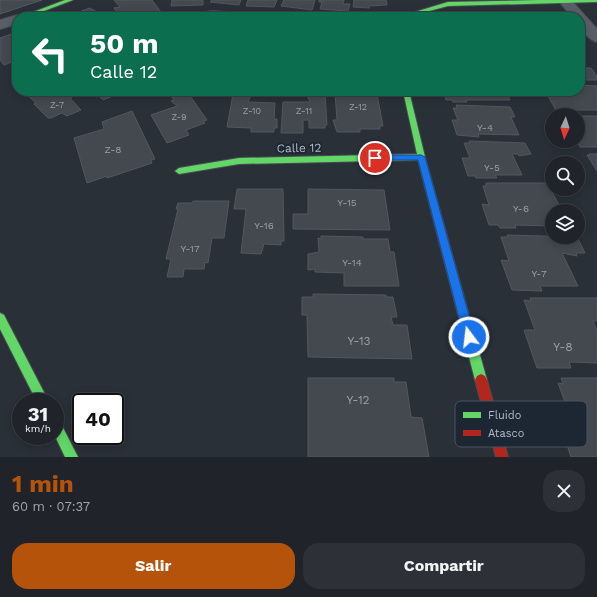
<!DOCTYPE html>
<html lang="es">
<head>
<meta charset="utf-8">
<style>
	body { margin:0; font-family:"Work Sans",sans-serif; background:#2d3036; color:#f1f3f6; height:100vh; display:flex; flex-direction:column; font-size:15px; white-space:nowrap }
	* { box-sizing:border-box; margin:0 }
	p { font-size:13px; color:#a2a4a8 }
	.icon { flex:none; width:22px; height:22px; fill:none; stroke:currentColor; stroke-width:2; stroke-linecap:round; stroke-linejoin:round }
	.map { position:relative; height:457px; overflow:hidden }
	.drawer { display:flex; flex-direction:column; background:#20242a; flex:1 }
	.drawer>* { flex:none }
	.hud { position:absolute; left:12px; top:12px; width:573px; height:84px; border-radius:16px; box-shadow:0 2px 10px #0003,0 0 0 1px #3d4147; background:#0b6e4f; color:#fff; overflow:hidden }
	.needle { width:26px; rotate:184deg }
	.controls { position:absolute; left:545px; top:108px; display:grid; gap:8px }
	.controls a { display:grid; place-items:center; width:40px; height:40px; border-radius:50%; background:#20242a; box-shadow:0 2px 10px #0003,0 0 0 1px #3d4147; font-size:20px }
	.speed { position:absolute; left:12px; top:393px; display:flex; gap:8px; font-size:20px; font-weight:700; text-align:center }
	.speed>* { display:grid; place-content:center; width:52px; height:52px; border-radius:50%; background:#20242a; box-shadow:0 2px 10px #0003,0 0 0 1px #3d4147; line-height:1 }
	.speed small { font-size:10px; font-weight:400 }
	.speed .limit { border:2px solid #111; border-radius:6px; background:#fff; color:#111 }
	.pin { position:absolute; display:grid; place-items:center; width:34px; height:34px; color:#fff; margin:-17px; border:2px solid #fff; border-radius:50%; box-shadow:0 1px 4px #0007 }
	.me { position:absolute; width:44px; margin:-22px; rotate:345deg; stroke-linejoin:round; filter:drop-shadow(0 0 3px #0008) }
	.turn { display:flex; align-items:center; gap:14px; height:84px; padding:0 12px; font-size:18px }
	.turn .icon { width:52px; height:52px; stroke-width:2.5 }
	.turn b { display:block; font-size:28px; line-height:34px }
	.round { display:grid; place-items:center; flex:none; width:42px; height:42px; border-radius:16px; background:#2d3036 }
	.overview { display:flex; align-items:center; justify-content:space-between; height:68px; padding:0 12px }
	h1 { font-size:24px; font-weight:700; line-height:30px; color:#b45309 }
	.primary-button { display:flex; gap:8px; margin-top:auto; padding:8px 12px }
	.primary-button a { flex:1; height:46px; border-radius:16px; background:#b45309; color:#fff; font-size:16px; font-weight:700; line-height:46px; text-align:center }
	.primary-button a+a { background:#2d3036; color:#f1f3f6 }
	.map>svg:first-child { display:block }
	.building { fill:#444950; stroke:#52575f }
	.lines { fill:none; stroke-linecap:round; stroke-linejoin:round }
	.street-casing { stroke:#484c53; stroke-width:2 }
	.fast-casing { stroke:#484c53; stroke-width:2 }
	.jam-casing { stroke:#484c53; stroke-width:2 }
	.street { fill:#5a5e66; fill-rule:evenodd }
	.fast { fill:#63d668; fill-rule:evenodd }
	.jam { fill:#b3261e; fill-rule:evenodd }
	.route { fill:#1a73e8; stroke:#114b97 }
	.labels { text-anchor:middle; stroke-width:3.5; stroke-linejoin:round; paint-order:stroke }
	.far-number-label { font-size:9px; fill:#989fab }
	.number-label { font-size:10px; fill:#989fab }
	.street-label { font-size:12px; fill:#b4bcc9; stroke:#1d2633 }
	.near-number-label { font-size:12px; fill:#989fab }
	.key { fill:#1d2633; stroke:#4a5360; stroke-width:1 }
	.key-label { font-size:11px; fill:#b4bcc9 }
</style>
</head>
<body>
<div class="map">
<svg width="597" height="457" viewBox="0 0 597 457">
	<rect width="100%" height="100%" fill="#2a3038"/>
	<g class="building">
		<polygon points="0,0 42,0 0,14"/>
		<polygon points="114,0 152,0 161,12 129,17 126,12 118,14 114,8 120,7"/>
		<polygon points="172,0 203,0 203,5 171,6"/>
		<polygon points="212,0 241,0 239,5 210,2"/>
		<polygon points="248,0 277,0 274,7 246,6"/>
		<polygon points="283,0 315,0 312,10 281,6 284,0"/>
		<polygon points="319,0 344,0 343,4 350,4 348,11 320,9 322,2 319,2"/>
		<polygon points="354,0 386,0 387,5 369,6 369,8 353,7"/>
		<polygon points="90,8 106,17 73,16 82,14 81,11"/>
		<polygon points="504,15 536,15 548,17 505,17"/>
		<polygon points="17,32 17,60 4,65 0,60 0,38"/>
		<polygon points="580,61 585,68 591,68 597,76 597,80 580,80"/>
		<polygon points="580,85 597,86 597,110 556,110 545,91 580,91"/>
		<polygon points="37,91 83,91 70,98 81,110 67,116 62,113 51,118 48,118 34,104 36,103 27,95"/>
		<polygon points="90,91 125,91 103,100 99,96 96,97"/>
		<polygon points="443,91 505,91 510,100 466,100 467,102 453,102 452,100 446,100"/>
		<polygon points="235,92 249,92 249,95 251,95 248,102 275,103 274,119 277,119 277,128 274,128 274,132 251,132 251,128 227,127 233,94"/>
		<polygon points="309,92 324,92 325,94 327,125 325,125 325,128 309,128 309,120 303,120 303,133 281,133 283,102 310,102 307,95 309,95"/>
		<polygon points="185,93 188,93 207,120 203,121 205,123 186,130 189,135 167,143 151,115 177,106 171,101 174,100 172,97"/>
		<polygon points="335,93 377,94 383,126 380,126 380,129 360,129 360,132 337,132 333,120 337,120"/>
		<polygon points="456,105 510,107 515,117 511,117 519,135 478,134 479,137 457,135 452,120 458,120 453,108 457,108"/>
		<polygon points="132,111 155,159 151,160 152,163 107,178 107,176 87,183 74,138 104,129 102,122"/>
		<polygon points="578,116 597,116 597,147 580,147 577,141"/>
		<polygon points="469,141 525,143 531,154 519,156 518,154 512,154 522,175 495,175 497,178 476,178 475,176 468,176 462,158 470,158 464,143 470,143"/>
		<polygon points="589,154 597,154 597,171 587,155 590,155"/>
		<polygon points="486,183 546,183 547,186 549,186 562,211 552,211 552,226 515,225 516,228 500,228 498,225 489,225 482,204 489,205 483,186 486,186"/>
		<polygon points="237,189 283,189 284,241 281,241 281,245 264,244 261,254 241,253 246,209 234,209"/>
		<polygon points="308,189 384,190 390,230 293,229 293,214 308,214"/>
		<polygon points="193,201 229,201 224,238 212,238 208,263 205,262 204,269 184,269 183,277 167,277 171,259 166,259 178,209 176,209 178,203 192,203"/>
		<polygon points="507,235 577,237 585,253 576,253 577,256 562,253 578,286 540,286 542,291 512,290 501,260 509,261 501,237 508,237"/>
		<polygon points="321,236 363,237 363,239 388,239 390,252 394,252 399,286 344,286 344,273 315,272 315,269 308,270 308,254 319,252 318,238 321,239"/>
		<polygon points="313,294 386,295 386,297 393,297 397,317 391,317 393,325 407,325 412,359 308,357 307,315 302,315 302,297 313,297"/>
		<polygon points="530,298 597,298 597,321 593,321 597,331 597,363 569,362 571,368 537,368 524,330 535,330 524,300 531,301"/>
		<polygon points="308,378 394,378 394,382 406,382 411,417 422,418 429,457 308,457"/>
		<polygon points="561,378 597,378 597,457 571,457 559,421 572,421 558,383 563,384"/>
	</g>
	<g class="lines">
		<g class="street-casing">
			<g id="street">
				<path d="M558 0H571L597 29V42C586 39 580 27 580 17H572Z"/>
				<polygon points="212,11 244,13 249,14 251,17 191,17 193,14"/>
				<polygon points="17,15 22,17 17,17 17,24 0,29 0,20"/>
			</g>
		</g>
		<g class="fast-casing">
			<g id="fast">
				<polygon points="65,0 73,0 28,17 20,17"/>
				<polygon points="539,0 597,0 597,2 448,6 407,17 398,17 448,2"/>
				<polygon points="403,91 409,91 425,157 487,380 485,384 481,386 477,384 475,380 418,160 239,164 179,174 175,171 179,168 239,158 417,154"/>
				<polygon points="0,313 4,315 49,402 37,402 0,329"/>
				<polygon points="55,418 59,420 78,457 65,457 55,436"/>
			</g>
		</g>
		<g class="jam-casing">
			<polygon id="jam" points="481,374 485,376 487,380 508,457 496,457 475,380 477,376"/>
		</g>
		<use href="#street" class="street"/>
		<use href="#fast" class="fast"/>
		<use href="#jam" class="jam"/>
	</g>
	<polygon class="route" points="375,155 421,155 425,157 475,337 473,341 469,342 466,341 464,337 418,160 373,160 373,156"/>
	<g class="labels">
		<g class="far-number-label">
			<text x="57" y="108">Z-7</text>
			<text x="358" y="110">Z-12</text>
			<text x="252" y="114">Z-10</text>
			<text x="304" y="114">Z-11</text>
			<text x="179" y="120">Z-9</text>
		</g>
		<g class="number-label">
			<text x="485" y="131">Y-4</text>
			<text x="113" y="153">Z-8</text>
			<text x="492" y="171">Y-5</text>
			<text x="347" y="206">Y-15</text>
			<text x="521" y="212">Y-6</text>
			<text x="264" y="229">Y-16</text>
			<text x="190" y="252">Y-17</text>
			<text x="352" y="266">Y-14</text>
			<text x="539" y="277">Y-7</text>
		</g>
		<g class="street-label">
			<text transform="translate(299 148) rotate(-1)" y="4">Calle 12</text>
		</g>
		<g class="near-number-label">
			<text x="359" y="345">Y-13</text>
			<text x="563" y="351">Y-8</text>
			<text x="358" y="404">Y-12</text>
		</g>
	</g>
	<rect x="455" y="401" width="132" height="46" rx="6" class="key"/>
	<rect x="463" y="412" width="18" height="6" fill="#63d668"/>
	<rect x="463" y="430" width="18" height="6" fill="#b3261e"/>
	<g class="key-label">
		<text x="488" y="419">Fluido</text>
		<text x="488" y="437">Atasco</text>
	</g>
</svg>
<div class="controls">
<a><svg class="needle" viewBox="-14 -14 28 28"><path d="M0-13l5 13h-10z" fill="#e53935"/><path d="M0 13l5-13h-10z" fill="#a2a4a8"/></svg></a>
<a><svg class="icon" aria-label="search" viewBox="0 0 24 24"><circle cx="10" cy="10" r="6"/><path d="M15 15l6 6"/></svg></a>
<a><svg class="icon" aria-label="layers" viewBox="0 0 24 24"><path d="M12 4l9 5-9 5-9-5zM3 14l9 5 9-5"/></svg></a>
</div>
<div class="speed"><div>31<small>km/h</small></div><div class="limit">40</div></div>
<div class="pin" style="left:375px;top:158px;background:#d93025"><svg class="icon" aria-label="arrive" viewBox="0 0 24 24"><path d="M6 21V4h12l-3 4 3 4H6"/></svg></div>
<svg class="me" style="left:469px;top:337px" viewBox="-20 -20 40 40"><circle r="17" fill="#1a73e8" stroke="#fff" stroke-width="3"/><path d="M0-11L8 9 0 5-8 9z" fill="#fff"/></svg>
<div class="hud">
<div class="turn"><svg class="icon" aria-label="left" viewBox="0 0 24 24"><path d="M17 20v-9H6M10 6l-5 5 5 5"/></svg><div><b>50 m</b>Calle 12</div></div>
</div>
</div>
<section class="drawer">
<div class="overview"><div><h1>1 min</h1><p>60 m · 07:37</p></div><a class="round"><svg class="icon" aria-label="close" viewBox="0 0 24 24"><path d="M6 6l12 12M18 6L6 18"/></svg></a></div>
<div class="primary-button"><a>Salir</a><a>Compartir</a></div>
</section>
</body>
</html>
